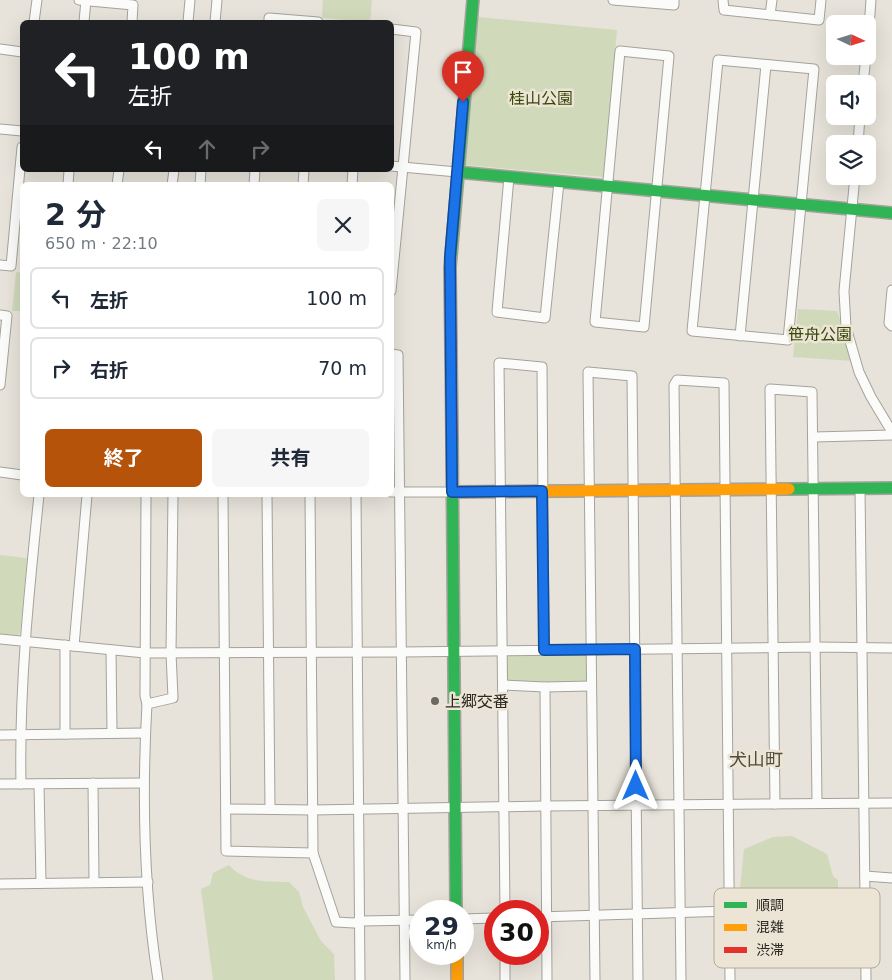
<!DOCTYPE html>
<html lang="ja">
<head>
<meta charset="utf-8">
<style>
	body { margin:0; font-family:"DejaVu Sans","Noto Sans JP",sans-serif; background:#f6f6f7; color:#1f2937; height:100vh; display:flex; flex-direction:column; font-size:19px; white-space:nowrap }
	* { box-sizing:border-box; margin:0 }
	p { font-size:16px; color:#747a83 }
	.icon { flex:none; width:28px; height:28px; fill:none; stroke:currentColor; stroke-width:2; stroke-linecap:round; stroke-linejoin:round }
	.map { position:relative; flex:1; overflow:hidden }
	.panel { position:absolute; left:20px; top:182px; width:374px; height:315px; display:flex; flex-direction:column; background:#fff; border-radius:8px; box-shadow:0 5px 20px #0002 }
	.panel>* { flex:none }
	.hud { position:absolute; left:20px; top:20px; width:374px; height:152px; border-radius:8px; box-shadow:0 5px 20px #0002; background:#202124; color:#fff; overflow:hidden }
	.needle { width:32px; rotate:94deg }
	.controls { position:absolute; left:826px; top:15px; display:grid; gap:10px }
	.controls a { display:grid; place-items:center; width:50px; height:50px; border-radius:8px; background:#fff; box-shadow:0 5px 20px #0002; font-size:25px }
	.speed { position:absolute; left:409px; top:900px; display:flex; gap:10px; font-size:25px; font-weight:700; text-align:center }
	.speed>* { display:grid; place-content:center; width:65px; height:65px; border-radius:50%; background:#fff; box-shadow:0 5px 20px #0002; line-height:1 }
	.speed small { font-size:12px; font-weight:400 }
	.speed .limit { border:8px solid #d22; background:#fff; color:#111 }
	.pin { position:absolute; display:grid; place-items:center; width:42px; height:42px; color:#fff; margin:-51px -21px; border-radius:50% 50% 50% 0; rotate:-45deg; box-shadow:0 0 5px #0007 }
	.pin .icon { rotate:45deg }
	.me { position:absolute; width:55px; margin:-28px; rotate:0deg; stroke-linejoin:round; filter:drop-shadow(0 0 4px #0008) }
	.turn { display:flex; align-items:center; gap:18px; height:105px; padding:0 25px; font-size:22px }
	.turn .icon { width:65px; height:65px; stroke-width:2.5 }
	.turn b { display:block; font-size:35px; line-height:42px }
	.lanes { display:flex; align-items:center; height:48px; padding:0 25px; background:#0003; justify-content:center; gap:25px; direction:ltr }
	.lanes .off { opacity:.35 }
	.round { display:grid; place-items:center; flex:none; width:52px; height:52px; border-radius:8px; background:#f6f6f7 }
	.summary { display:flex; align-items:center; justify-content:space-between; height:85px; padding:0 25px }
	h1 { font-size:30px; font-weight:700; line-height:38px }
	.action { display:flex; gap:10px; margin-top:auto; padding:10px 25px }
	.action a { flex:1; height:58px; border-radius:8px; background:#b45309; color:#fff; font-size:20px; font-weight:700; line-height:58px; text-align:center }
	.action a+a { background:#f6f6f7; color:#1f2937 }
	ul { padding:0; list-style:none }
	li { display:flex; align-items:center; gap:15px; height:62px; margin:0 10px 8px; padding:0 15px; border:2px solid #e0e1e3; border-radius:8px }
	li div { flex:1 }
	li b { display:block; font-size:19px }
	li em { font-style:normal }
	.map>svg:first-child { display:block }
	.green { fill:#d0d9ba }
	.lines { fill:none; stroke-linecap:round; stroke-linejoin:round }
	.street-casing { stroke:#a4a29b; stroke-width:11 }
	.fast-casing { stroke:#a4a29b; stroke-width:14 }
	.slow-casing { stroke:#a4a29b; stroke-width:14 }
	.jam-casing { stroke:#a4a29b; stroke-width:14 }
	.street { stroke:#fbfbf9; stroke-width:9 }
	.fast { stroke:#30b455; stroke-width:11 }
	.slow { stroke:#ff9f0a; stroke-width:11 }
	.jam { stroke:#e5322d; stroke-width:11 }
	.route-casing { stroke:#114b97; stroke-width:12 }
	.route { stroke:#1a73e8; stroke-width:9 }
	.poi-dot { fill:#6c6962; stroke:#ece5d5; stroke-width:2 }
	.labels { text-anchor:middle; stroke-width:5; stroke-linejoin:round; paint-order:stroke }
	.park-label { font-size:16px; fill:#364707; stroke:#ece5d5 }
	.poi-label { font-size:16px; fill:#2a2822; stroke:#ece5d5; text-anchor:start }
	.neighbourhood-label { font-size:18px; fill:#524c3f; stroke:#ece5d5 }
	.key { fill:#ece5d5; stroke:#b2ac9f; stroke-width:1 }
	.key-label { font-size:14px; fill:#2a2822 }
</style>
</head>
<body>
<div class="map">
<svg width="892" height="980" viewBox="0 0 892 980">
	<rect width="100%" height="100%" fill="#e7e3da"/>
	<g class="green">
		<polygon points="323,0 372,0 370,22 322,18"/>
		<polygon points="478,17 617,30 604,177 465,165"/>
		<polygon points="16,272 22,273 22,311 12,311"/>
		<polygon points="798,309 837,311 853,361 793,357"/>
		<polygon points="0,555 27,558 20,633 18,635 0,634"/>
		<polygon points="588,653 588,683 510,682 507,681 507,659 509,655"/>
		<polygon points="792,836 827,854 833,876 838,880 838,904 821,923 790,924 766,918 739,898 744,849 773,837"/>
		<path d="M229 865C246 884 266 881 289 882L299 892 303 907 321 941 334 954 335 980H213L201 889 210 885 213 873Z"/>
	</g>
	<g class="lines">
		<g class="street-casing">
			<g id="street">
				<polyline points="79,0 133,5 132,22"/>
				<polyline points="613,0 674,5 674,0"/>
				<polyline points="723,0 724,10 819,20 821,0"/>
				<polyline points="770,15 772,0"/>
				<polyline points="34,22 37,0"/>
				<polyline points="84,22 86,0"/>
				<polyline points="188,22 190,0"/>
				<polyline points="215,22 217,0"/>
				<polyline points="269,22 269,18 318,22"/>
				<polyline points="391,29 416,32 391,291"/>
				<polyline points="868,41 871,0"/>
				<polyline points="0,49 22,52"/>
				<polygon points="620,51 669,56 644,327 595,322"/>
				<polygon points="718,60 814,69 788,340 692,331"/>
				<polyline points="863,84 866,56"/>
				<polyline points="0,129 22,131"/>
				<polyline points="858,144 860,116"/>
				<polyline points="391,166 457,172"/>
				<polyline points="855,176 844,291 846,327 859,372 871,397 892,432"/>
				<polyline points="509,177 497,312 545,318 559,182"/>
				<polyline points="68,185 69,170"/>
				<polyline points="117,185 119,170"/>
				<polyline points="172,185 174,170"/>
				<polyline points="200,185 201,170"/>
				<polyline points="254,185 255,170"/>
				<polyline points="303,185 304,170"/>
				<polyline points="352,185 353,170"/>
				<polyline points="0,265 11,266 22,147"/>
				<polyline points="892,290 889,323 892,326"/>
				<polyline points="0,315 7,316 0,385"/>
				<polyline points="740,336 766,65"/>
				<polyline points="391,354 398,355 405,980"/>
				<polyline points="814,437 892,435"/>
				<polyline points="0,472 22,475"/>
				<polyline points="860,489 866,980"/>
				<polyline points="391,492 452,492"/>
				<path d="M146 495 145 696 147 704C142 793 144 892 158 980"/>
				<polyline points="223,495 226,851 313,853 336,922 354,923 360,921 420,920"/>
				<polyline points="267,495 270,809"/>
				<polyline points="310,495 313,853"/>
				<polyline points="356,495 360,980"/>
				<polyline points="0,639 145,653 402,652 816,647 892,648"/>
				<polyline points="65,645 65,734"/>
				<polyline points="74,646 87,495"/>
				<polyline points="111,650 112,733"/>
				<polyline points="503,685 545,687"/>
				<polyline points="147,704 173,698 171,653 173,495"/>
				<polyline points="0,735 145,733"/>
				<polyline points="93,783 94,882"/>
				<polyline points="0,784 144,783"/>
				<path d="M21 784C19 687 29 591 39 495"/>
				<polyline points="39,784 41,883"/>
				<polyline points="775,804 770,389 812,392 817,803"/>
				<polyline points="226,809 313,810 545,806 892,803"/>
				<polyline points="865,876 892,878"/>
				<polyline points="0,884 148,882"/>
				<polyline points="505,911 499,363 542,367 544,650"/>
				<polyline points="538,917 730,911"/>
				<polyline points="462,919 495,918"/>
				<polyline points="730,947 865,946"/>
				<polyline points="505,954 505,980"/>
				<polyline points="547,980 545,687 591,686"/>
				<polyline points="595,980 588,372 632,376 638,980"/>
				<polyline points="681,980 674,385 677,380 724,383 730,980"/>
			</g>
		</g>
		<g class="fast-casing">
			<g id="fast">
				<polyline points="457,172 892,213"/>
				<polyline points="450,268 473,0"/>
				<polyline points="452,438 456,911"/>
				<polyline points="789,489 892,488"/>
			</g>
		</g>
		<g class="slow-casing">
			<g id="slow">
				<polyline points="452,492 789,489"/>
				<polyline points="457,954 457,980"/>
			</g>
		</g>
		<g class="jam-casing">
			<polyline id="jam" points="450,268 452,438"/>
		</g>
		<use href="#street" class="street"/>
		<use href="#fast" class="fast"/>
		<use href="#slow" class="slow"/>
		<use href="#jam" class="jam"/>
	</g>
	<g class="lines">
		<g class="route-casing">
			<polyline id="route" points="463,102 450,257 452,492 542,491 544,650 635,649 636,786"/>
		</g>
		<use href="#route" class="route"/>
	</g>
	<circle class="poi-dot" cx="435" cy="701" r="5"/>
	<g class="labels">
		<g class="park-label">
			<text x="541" y="104">桂山公園</text>
			<text x="820" y="340">笹舟公園</text>
		</g>
		<g class="poi-label">
			<text x="445" y="707">上郷交番</text>
		</g>
		<g class="neighbourhood-label">
			<text x="756" y="766">犬山町</text>
		</g>
	</g>
	<rect x="714" y="888" width="166" height="80" rx="8" class="key"/>
	<rect x="724" y="902" width="23" height="6" fill="#30b455"/>
	<rect x="724" y="924" width="23" height="7" fill="#ff9f0a"/>
	<rect x="724" y="947" width="23" height="6" fill="#e5322d"/>
	<g class="key-label">
		<text x="756" y="910">順調</text>
		<text x="756" y="932">混雑</text>
		<text x="756" y="955">渋滞</text>
	</g>
</svg>
<div class="controls">
<a><svg class="needle" viewBox="-14 -14 28 28"><path d="M0-13l5 13h-10z" fill="#e53935"/><path d="M0 13l5-13h-10z" fill="#747a83"/></svg></a>
<a><svg class="icon" aria-label="sound" viewBox="0 0 24 24"><path d="M4 9h4l5-4v14l-5-4H4zM17 9q2 3 0 6"/></svg></a>
<a><svg class="icon" aria-label="layers" viewBox="0 0 24 24"><path d="M12 4l9 5-9 5-9-5zM3 14l9 5 9-5"/></svg></a>
</div>
<div class="speed"><div>29<small>km/h</small></div><div class="limit">30</div></div>
<div class="pin" style="left:463px;top:102px;background:#d93025"><svg class="icon" aria-label="arrive" viewBox="0 0 24 24"><path d="M6 21V4h12l-3 4 3 4H6"/></svg></div>
<svg class="me" style="left:636px;top:786px" viewBox="-20 -20 40 40"><path d="M0-17L14 15 0 8-14 15z" fill="#1a73e8" stroke="#fff" stroke-width="4"/></svg>
<div class="hud">
<div class="turn"><svg class="icon" aria-label="left" viewBox="0 0 24 24"><path d="M17 20v-9H6M10 6l-5 5 5 5"/></svg><div><b>100 m</b>左折</div></div>
<div class="lanes"><svg class="icon" aria-label="left" viewBox="0 0 24 24"><path d="M17 20v-9H6M10 6l-5 5 5 5"/></svg><svg class="icon off" aria-label="ahead" viewBox="0 0 24 24"><path d="M12 20V5M6 11l6-6 6 6"/></svg><svg class="icon off" aria-label="right" viewBox="0 0 24 24"><path d="M7 20v-9h11M14 6l5 5-5 5"/></svg></div>
</div>
<section class="panel">
<div class="summary"><div><h1>2 分</h1><p>650 m · 22:10</p></div><a class="round"><svg class="icon" aria-label="close" viewBox="0 0 24 24"><path d="M6 6l12 12M18 6L6 18"/></svg></a></div>
<ul>
<li><svg class="icon" aria-label="left" viewBox="0 0 24 24"><path d="M17 20v-9H6M10 6l-5 5 5 5"/></svg><div><b>左折</b></div><em>100 m</em></li>
<li><svg class="icon" aria-label="right" viewBox="0 0 24 24"><path d="M7 20v-9h11M14 6l5 5-5 5"/></svg><div><b>右折</b></div><em>70 m</em></li>
</ul>
<div class="action"><a>終了</a><a>共有</a></div>
</section>
</div>
</body>
</html>
